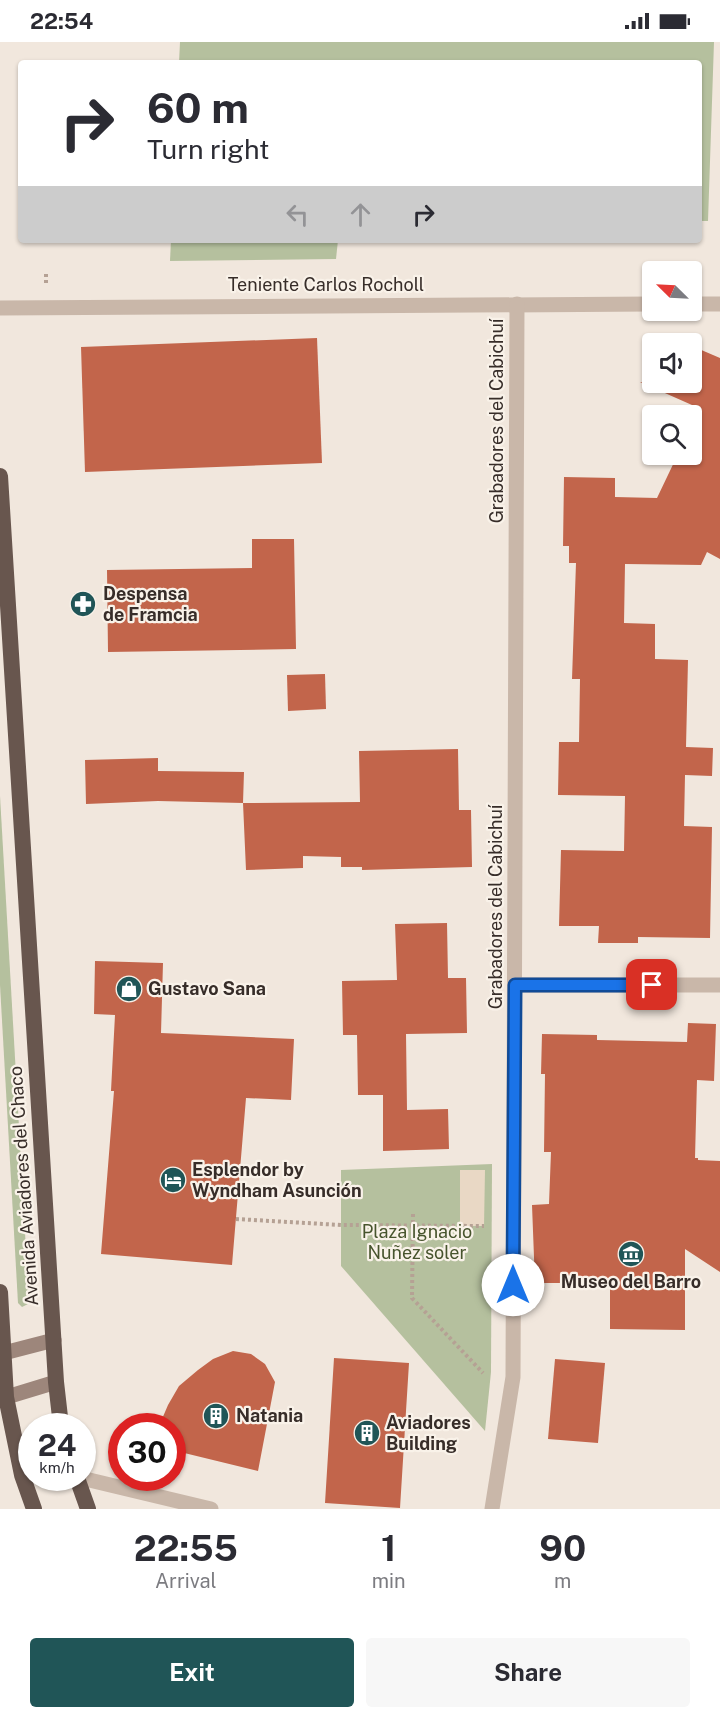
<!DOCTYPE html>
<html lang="en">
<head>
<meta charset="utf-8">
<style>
	body { margin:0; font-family:"Public Sans",sans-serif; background:#f7f7f7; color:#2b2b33; height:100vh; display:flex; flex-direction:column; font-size:22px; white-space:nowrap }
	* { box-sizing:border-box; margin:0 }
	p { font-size:20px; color:#7c7c81 }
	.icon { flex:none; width:33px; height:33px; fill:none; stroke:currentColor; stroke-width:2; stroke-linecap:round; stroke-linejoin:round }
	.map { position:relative; height:1467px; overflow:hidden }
	.sheet { display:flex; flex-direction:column; background:#fff; flex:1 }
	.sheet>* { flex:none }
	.guide { position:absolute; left:18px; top:18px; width:684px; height:183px; border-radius:6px; box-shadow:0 2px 4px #0004; background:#fff; color:#2b2b33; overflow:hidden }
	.needle { width:39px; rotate:294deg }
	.controls { position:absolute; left:642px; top:219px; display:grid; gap:12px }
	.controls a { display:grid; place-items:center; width:60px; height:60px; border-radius:6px; background:#fff; box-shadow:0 2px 4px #0004; font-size:30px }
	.speed { position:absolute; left:18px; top:1371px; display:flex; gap:12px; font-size:30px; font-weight:700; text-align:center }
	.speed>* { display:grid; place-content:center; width:78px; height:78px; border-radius:50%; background:#fff; box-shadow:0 2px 4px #0004; line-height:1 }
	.speed small { font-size:15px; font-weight:400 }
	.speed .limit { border:9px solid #d22; background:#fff; color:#111 }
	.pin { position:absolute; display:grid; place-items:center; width:51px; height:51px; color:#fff; margin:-26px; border-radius:12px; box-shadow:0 3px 9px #0006 }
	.me { position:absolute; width:66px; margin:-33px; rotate:0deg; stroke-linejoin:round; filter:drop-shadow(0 0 4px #0008) }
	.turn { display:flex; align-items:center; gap:21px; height:126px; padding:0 30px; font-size:27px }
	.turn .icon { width:78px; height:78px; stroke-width:2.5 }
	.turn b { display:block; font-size:42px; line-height:51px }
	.lanes { display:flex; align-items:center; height:57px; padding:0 30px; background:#0003; justify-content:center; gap:30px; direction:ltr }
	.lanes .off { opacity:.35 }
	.eta { display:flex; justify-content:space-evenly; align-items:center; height:102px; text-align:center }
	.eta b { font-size:36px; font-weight:700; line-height:42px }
	.button { display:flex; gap:12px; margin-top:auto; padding:12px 30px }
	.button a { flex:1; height:69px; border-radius:6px; background:#205557; color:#fff; font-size:24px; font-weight:700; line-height:69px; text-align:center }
	.button a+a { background:#f7f7f7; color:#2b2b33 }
	.status { display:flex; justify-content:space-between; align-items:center; height:42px; padding:0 30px; background:#fff; direction:ltr }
	.status svg { height:16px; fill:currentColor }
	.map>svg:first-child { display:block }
	.green { fill:#b5c09e }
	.plaza { fill:#e9d8c5 }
	.building { fill:#c2654b }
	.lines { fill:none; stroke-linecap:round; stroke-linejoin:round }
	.path { stroke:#b5a194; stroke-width:4; stroke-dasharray:3 3; stroke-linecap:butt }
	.minor { stroke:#c9b7a9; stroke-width:15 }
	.secondary { stroke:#9d867b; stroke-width:15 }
	.trunk { stroke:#68564e; stroke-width:16 }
	.route-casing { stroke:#114b97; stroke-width:15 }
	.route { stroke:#1a73e8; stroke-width:10 }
	.labels { text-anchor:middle; stroke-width:4.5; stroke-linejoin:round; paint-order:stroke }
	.street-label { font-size:18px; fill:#372d29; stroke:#f9f2e9 }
	.poi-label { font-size:18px; font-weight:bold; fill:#372d29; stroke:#f9f2e9; text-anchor:start }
	.park-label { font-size:18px; fill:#47542d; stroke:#f9f2e9 }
</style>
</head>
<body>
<div class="status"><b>22:54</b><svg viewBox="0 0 49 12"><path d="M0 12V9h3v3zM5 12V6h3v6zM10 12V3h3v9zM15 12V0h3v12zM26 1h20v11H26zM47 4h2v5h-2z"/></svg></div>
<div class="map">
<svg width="720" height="1467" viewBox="0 0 720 1467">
	<rect width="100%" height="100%" fill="#f1e7dd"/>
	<g class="green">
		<polygon points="180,0 714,0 708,179 699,179 699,21 179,21"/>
		<polygon points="171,198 338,198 336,217 170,219"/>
		<polygon points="0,754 29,1260 28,1262 22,1265 18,1261 0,943"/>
		<polygon points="492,1122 491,1330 485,1389 341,1224 341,1128"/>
	</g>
	<polygon class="plaza" points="460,1128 485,1128 484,1184 460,1184"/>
	<g class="building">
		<polygon points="317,296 322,421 85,430 81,305"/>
		<polygon points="692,304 720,316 720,517 707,510 701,523 625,522 624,581 655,582 655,617 688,618 686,705 713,706 712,734 685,733 684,784 712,785 710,896 638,895 638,901 598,901 599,884 559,884 561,808 624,809 625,754 558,753 559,700 579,700 580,637 572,637 576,521 569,521 569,504 563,504 564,435 615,436 615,455 657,456 678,412 692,412 692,385 701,367 640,340 692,340"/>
		<polygon points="252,497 294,497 296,607 108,610 107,528 252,526"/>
		<polygon points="325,632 326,667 288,669 287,633"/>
		<polygon points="458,707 459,768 471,768 472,825 362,828 362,825 341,825 341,815 303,814 303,826 246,828 243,761 360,760 359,709"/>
		<polygon points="158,716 158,729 244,730 243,761 158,759 86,762 85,718"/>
		<polygon points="447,881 448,936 466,936 467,991 406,992 407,1068 448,1067 449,1107 383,1109 383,1053 358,1053 357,993 343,993 342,939 397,938 395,882"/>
		<polygon points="95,919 163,921 161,991 294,997 291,1058 246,1056 232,1223 101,1212 114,1049 111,1049 115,973 94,972"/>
		<polygon points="688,981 716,982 714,1039 697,1038 695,1116 698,1116 698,1118 720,1119 720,1230 685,1207 685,1288 610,1287 610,1241 535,1241 532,1163 549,1162 551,1110 544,1110 545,1032 541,1032 542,992 597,993 597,998 687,1000"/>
		<polygon points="233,1309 251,1312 265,1322 275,1340 258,1429 172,1408 172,1384 159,1384 168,1363 179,1344 198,1328 213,1317"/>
		<polygon points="334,1316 409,1321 400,1466 325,1461"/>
		<polygon points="555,1317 605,1321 598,1401 548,1397"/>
	</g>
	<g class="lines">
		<g class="path">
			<polyline points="46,241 46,232"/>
			<polyline points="413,1172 412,1256 483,1331"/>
			<polyline points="236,1177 341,1183 484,1184"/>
		</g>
		<g class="minor">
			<polyline points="692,262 720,262"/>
			<polyline points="0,266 652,262"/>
			<polyline points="515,943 720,943"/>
			<polyline points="81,1436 211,1467"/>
			<polyline points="492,1467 513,1335 517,262"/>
		</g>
		<g class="secondary">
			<polyline points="0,1312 54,1298"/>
			<polyline points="0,1357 56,1340"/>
		</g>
		<g class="trunk">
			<polyline points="0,434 56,1340 61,1384"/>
			<polyline points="0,1250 6,1355 22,1433 34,1467"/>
			<polyline points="77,1436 88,1467"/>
		</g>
	</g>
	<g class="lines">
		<g class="route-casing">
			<polyline id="route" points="513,1243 515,943 652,943"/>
		</g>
		<use href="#route" class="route"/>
	</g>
	<defs>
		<g id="pharmacy-disc" transform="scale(1.35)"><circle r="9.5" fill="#205557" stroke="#f9f2e9"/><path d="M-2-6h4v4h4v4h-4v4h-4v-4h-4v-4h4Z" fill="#fff"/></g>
		<g id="shop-disc" transform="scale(1.35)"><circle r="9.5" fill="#205557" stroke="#f9f2e9"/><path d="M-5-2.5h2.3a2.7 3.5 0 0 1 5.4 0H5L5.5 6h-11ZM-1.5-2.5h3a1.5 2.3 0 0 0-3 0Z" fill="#fff"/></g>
		<g id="hotel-disc" transform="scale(1.35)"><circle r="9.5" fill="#205557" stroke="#f9f2e9"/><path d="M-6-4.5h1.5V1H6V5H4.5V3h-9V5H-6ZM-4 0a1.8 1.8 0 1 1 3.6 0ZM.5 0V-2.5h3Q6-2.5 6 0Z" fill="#fff"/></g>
		<g id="museum-disc" transform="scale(1.35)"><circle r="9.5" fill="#205557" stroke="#f9f2e9"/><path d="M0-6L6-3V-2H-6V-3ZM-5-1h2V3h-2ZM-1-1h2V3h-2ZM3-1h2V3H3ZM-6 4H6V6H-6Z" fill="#fff"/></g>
		<g id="building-disc" transform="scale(1.35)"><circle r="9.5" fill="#205557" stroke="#f9f2e9"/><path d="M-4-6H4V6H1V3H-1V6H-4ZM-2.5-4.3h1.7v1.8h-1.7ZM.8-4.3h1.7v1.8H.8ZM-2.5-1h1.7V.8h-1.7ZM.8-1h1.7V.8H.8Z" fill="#fff"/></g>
	</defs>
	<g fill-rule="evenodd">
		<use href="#pharmacy-disc" x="83" y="562"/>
		<use href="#shop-disc" x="129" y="947"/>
		<use href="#hotel-disc" x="173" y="1138"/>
		<use href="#museum-disc" x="631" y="1212"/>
		<use href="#building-disc" x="216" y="1374"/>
		<use href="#building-disc" x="367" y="1391"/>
	</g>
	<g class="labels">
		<g class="street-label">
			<text x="326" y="249">Teniente Carlos Rocholl</text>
			<text transform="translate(497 379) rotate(-90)" y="6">Grabadores del Cabichuí</text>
			<text transform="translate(496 865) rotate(-90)" y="6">Grabadores del Cabichuí</text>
			<text transform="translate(24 1144) rotate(-94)" y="6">Avenida Aviadores del Chaco</text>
		</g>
		<g class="poi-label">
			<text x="103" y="558">Despensa<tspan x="103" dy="21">de Framcia</tspan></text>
			<text x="148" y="953">Gustavo Sana</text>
			<text x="192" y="1134">Esplendor by<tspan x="192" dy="21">Wyndham Asunción</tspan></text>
			<text x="631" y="1246" text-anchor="middle">Museo del Barro</text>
			<text x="236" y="1380">Natania</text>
			<text x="386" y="1387">Aviadores<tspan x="386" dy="21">Building</tspan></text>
		</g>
		<g class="park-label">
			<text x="417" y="1196">Plaza Ignacio<tspan x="417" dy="21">Nuñez soler</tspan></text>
		</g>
	</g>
</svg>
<div class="controls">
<a><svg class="needle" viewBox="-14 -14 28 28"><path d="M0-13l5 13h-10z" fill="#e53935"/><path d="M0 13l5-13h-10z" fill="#7c7c81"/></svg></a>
<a><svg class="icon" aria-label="sound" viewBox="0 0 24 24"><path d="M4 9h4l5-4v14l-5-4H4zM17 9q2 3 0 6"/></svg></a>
<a><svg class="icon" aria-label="search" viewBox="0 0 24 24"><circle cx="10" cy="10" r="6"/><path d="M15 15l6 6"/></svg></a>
</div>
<div class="speed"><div>24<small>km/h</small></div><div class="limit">30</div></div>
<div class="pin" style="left:652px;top:943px;background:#d93025"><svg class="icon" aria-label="arrive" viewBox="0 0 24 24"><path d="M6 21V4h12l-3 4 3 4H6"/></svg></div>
<svg class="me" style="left:513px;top:1243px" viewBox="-20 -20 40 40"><circle r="19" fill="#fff"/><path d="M0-13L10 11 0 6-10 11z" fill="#1a73e8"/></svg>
<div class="guide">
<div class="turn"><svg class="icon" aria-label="right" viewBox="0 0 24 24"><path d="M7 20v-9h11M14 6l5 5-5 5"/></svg><div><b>60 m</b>Turn right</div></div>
<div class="lanes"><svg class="icon off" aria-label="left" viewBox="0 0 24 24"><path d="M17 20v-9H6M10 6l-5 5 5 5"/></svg><svg class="icon off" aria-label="ahead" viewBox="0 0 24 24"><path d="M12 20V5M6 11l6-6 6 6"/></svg><svg class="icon" aria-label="right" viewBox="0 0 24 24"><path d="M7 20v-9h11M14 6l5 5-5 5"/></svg></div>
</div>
</div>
<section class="sheet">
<div class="eta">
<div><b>22:55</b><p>Arrival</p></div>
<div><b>1</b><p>min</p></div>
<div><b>90</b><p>m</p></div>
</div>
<div class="button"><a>Exit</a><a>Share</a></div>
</section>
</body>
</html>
